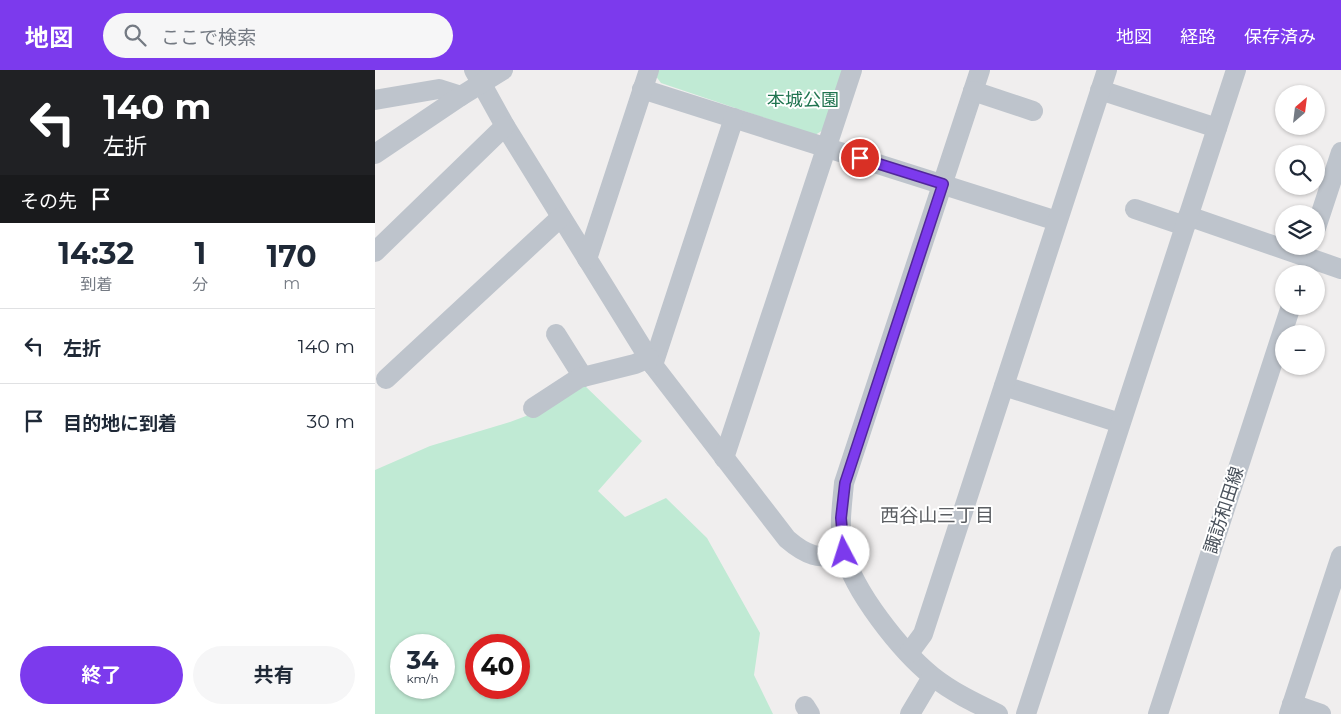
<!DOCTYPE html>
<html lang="ja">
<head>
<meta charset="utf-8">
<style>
	body { margin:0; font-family:Montserrat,"Noto Sans JP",sans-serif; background:#f6f6f7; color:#1f2937; height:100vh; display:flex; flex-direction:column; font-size:19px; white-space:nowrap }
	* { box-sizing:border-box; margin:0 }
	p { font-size:16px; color:#747a83 }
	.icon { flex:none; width:28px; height:28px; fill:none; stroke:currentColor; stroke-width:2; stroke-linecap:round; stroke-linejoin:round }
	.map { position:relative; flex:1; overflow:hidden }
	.panel { display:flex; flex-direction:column; background:#fff; width:375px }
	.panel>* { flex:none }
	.top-card { background:#202124; color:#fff; overflow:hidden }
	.needle { width:32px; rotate:28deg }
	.tools { position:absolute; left:900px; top:15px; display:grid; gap:10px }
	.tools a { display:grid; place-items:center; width:50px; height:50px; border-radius:50%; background:#fff; box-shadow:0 1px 4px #0004; font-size:25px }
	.speed { position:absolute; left:15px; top:564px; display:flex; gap:10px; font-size:25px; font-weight:700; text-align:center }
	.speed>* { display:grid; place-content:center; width:65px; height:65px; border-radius:50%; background:#fff; box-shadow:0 1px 4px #0004; line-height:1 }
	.speed small { font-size:12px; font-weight:400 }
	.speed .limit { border:8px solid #d22; background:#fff; color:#111 }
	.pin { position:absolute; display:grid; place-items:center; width:42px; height:42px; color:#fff; margin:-21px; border:2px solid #fff; border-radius:50%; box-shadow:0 1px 5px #0007 }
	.me { position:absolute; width:55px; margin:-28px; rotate:355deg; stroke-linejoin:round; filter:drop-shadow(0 0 4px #0008) }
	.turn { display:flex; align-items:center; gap:18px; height:105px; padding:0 20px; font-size:22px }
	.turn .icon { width:65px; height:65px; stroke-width:2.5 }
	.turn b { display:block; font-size:35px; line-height:42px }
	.then { display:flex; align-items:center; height:48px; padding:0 20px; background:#0003; gap:10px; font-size:19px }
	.eta { display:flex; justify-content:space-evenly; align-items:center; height:85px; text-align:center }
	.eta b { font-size:30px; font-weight:700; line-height:35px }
	.cta { display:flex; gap:10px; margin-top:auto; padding:10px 20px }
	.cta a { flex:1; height:58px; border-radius:30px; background:#7c3aed; color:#fff; font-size:20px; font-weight:700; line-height:58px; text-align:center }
	.cta a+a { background:#f6f6f7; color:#1f2937 }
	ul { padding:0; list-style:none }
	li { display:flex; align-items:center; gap:15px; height:75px; padding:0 20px; border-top:1px solid #e0e1e3 }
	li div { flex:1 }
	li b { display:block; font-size:19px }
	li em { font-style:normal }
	header { display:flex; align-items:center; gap:30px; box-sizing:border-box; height:70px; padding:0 25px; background:#7c3aed; color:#fff }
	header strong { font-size:24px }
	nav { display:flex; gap:28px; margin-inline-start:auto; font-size:18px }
	.search { width:350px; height:45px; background:#f6f6f7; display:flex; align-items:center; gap:12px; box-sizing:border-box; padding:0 18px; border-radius:28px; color:#747a83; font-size:19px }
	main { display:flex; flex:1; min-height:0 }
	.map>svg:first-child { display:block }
	.green { fill:#c0ead4; fill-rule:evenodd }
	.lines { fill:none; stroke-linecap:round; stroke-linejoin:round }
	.minor { stroke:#bec4cc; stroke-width:20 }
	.route-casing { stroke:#51269a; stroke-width:12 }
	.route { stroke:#7c3aed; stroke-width:9 }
	.labels { text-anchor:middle; stroke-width:4; stroke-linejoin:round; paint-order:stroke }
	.park-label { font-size:18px; fill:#207450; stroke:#fff }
	.street-label { font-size:18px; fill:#48505a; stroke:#fff }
	.neighbourhood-label { font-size:19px; fill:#5b5e62; stroke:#fff }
</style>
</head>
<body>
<header>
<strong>地図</strong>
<div class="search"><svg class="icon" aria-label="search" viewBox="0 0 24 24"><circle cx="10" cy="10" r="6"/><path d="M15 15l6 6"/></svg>ここで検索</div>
<nav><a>地図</a><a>経路</a><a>保存済み</a></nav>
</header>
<main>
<section class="panel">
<div class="top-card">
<div class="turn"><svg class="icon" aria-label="left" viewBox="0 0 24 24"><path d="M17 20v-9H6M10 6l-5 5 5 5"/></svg><div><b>140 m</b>左折</div></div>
<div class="then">その先<svg class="icon" aria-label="arrive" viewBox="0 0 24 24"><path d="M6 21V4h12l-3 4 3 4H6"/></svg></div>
</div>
<div class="eta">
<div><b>14:32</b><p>到着</p></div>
<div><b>1</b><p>分</p></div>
<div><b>170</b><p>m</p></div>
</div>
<ul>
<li><svg class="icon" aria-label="left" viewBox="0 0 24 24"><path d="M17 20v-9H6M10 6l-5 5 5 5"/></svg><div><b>左折</b></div><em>140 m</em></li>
<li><svg class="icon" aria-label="arrive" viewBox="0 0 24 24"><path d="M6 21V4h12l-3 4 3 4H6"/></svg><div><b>目的地に到着</b></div><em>30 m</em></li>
</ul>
<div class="cta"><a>終了</a><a>共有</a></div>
</section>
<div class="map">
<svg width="966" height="644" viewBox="0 0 966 644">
	<rect width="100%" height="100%" fill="#f0eeee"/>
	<g class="green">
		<polygon points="282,0 468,0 450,59 440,65 286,13 280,5"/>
		<path d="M209 315 267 371 223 421 250 447 291 428 332 468 385 563 379 605 398 644H0V400L55 376 135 352 159 343ZM26 575H69V618H26ZM101 575H144V618H101Z"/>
	</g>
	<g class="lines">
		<g class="minor">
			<path d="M99 0 130 56 278 295 412 469C434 488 443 487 471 487"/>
			<path d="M605 0 469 413C467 436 463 460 469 482 478 521 526 581 557 606 577 622 600 633 623 644"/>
			<polyline points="267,19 682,151"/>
			<polyline points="725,20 842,58"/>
			<polyline points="598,21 658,41"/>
			<polyline points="0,30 64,19 86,26"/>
			<polyline points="0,84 86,26 128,0"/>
			<polyline points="760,139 810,156"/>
			<polyline points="813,146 966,199"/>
			<polyline points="941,158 966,82"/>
			<polyline points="0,182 130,56"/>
			<polyline points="212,189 274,0"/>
			<polyline points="181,264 208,307"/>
			<polyline points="278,295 359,48"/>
			<polyline points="11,309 186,147"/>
			<polyline points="629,316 745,353"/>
			<polyline points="158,338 204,308 260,294 274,288"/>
			<polyline points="349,388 477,0"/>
			<polyline points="534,583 548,564 732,0"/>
			<polyline points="917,634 946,644"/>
			<polyline points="430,636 435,644"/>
			<polyline points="535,644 557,607"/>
			<polyline points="651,644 861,0"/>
			<polyline points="783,644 916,236"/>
			<polyline points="914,644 966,486"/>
		</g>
	</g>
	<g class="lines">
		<g class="route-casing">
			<polyline id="route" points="469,482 466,448 470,413 568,114 485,88"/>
		</g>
		<use href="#route" class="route"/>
	</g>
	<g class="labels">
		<g class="park-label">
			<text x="428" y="36">本城公園</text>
		</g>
		<g class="street-label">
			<text transform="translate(849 440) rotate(-72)" y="6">諏訪和田線</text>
		</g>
		<g class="neighbourhood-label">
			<text x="562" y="452">西谷山三丁目</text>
		</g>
	</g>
</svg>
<div class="tools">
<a><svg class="needle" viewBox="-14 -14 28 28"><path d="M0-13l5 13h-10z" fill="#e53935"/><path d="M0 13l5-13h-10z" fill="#747a83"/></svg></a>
<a><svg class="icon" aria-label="search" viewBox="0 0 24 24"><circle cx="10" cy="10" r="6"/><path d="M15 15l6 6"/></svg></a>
<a><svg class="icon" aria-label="layers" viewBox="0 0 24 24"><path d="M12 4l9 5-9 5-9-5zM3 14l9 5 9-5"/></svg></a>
<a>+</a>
<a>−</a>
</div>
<div class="speed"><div>34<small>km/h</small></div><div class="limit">40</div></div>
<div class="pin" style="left:485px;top:88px;background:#d93025"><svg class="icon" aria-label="arrive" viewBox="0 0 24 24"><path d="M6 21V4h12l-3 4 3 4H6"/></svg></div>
<svg class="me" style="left:469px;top:482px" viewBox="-20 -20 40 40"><circle r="19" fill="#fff"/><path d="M0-13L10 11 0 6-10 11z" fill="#7c3aed"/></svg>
</div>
</main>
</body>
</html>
